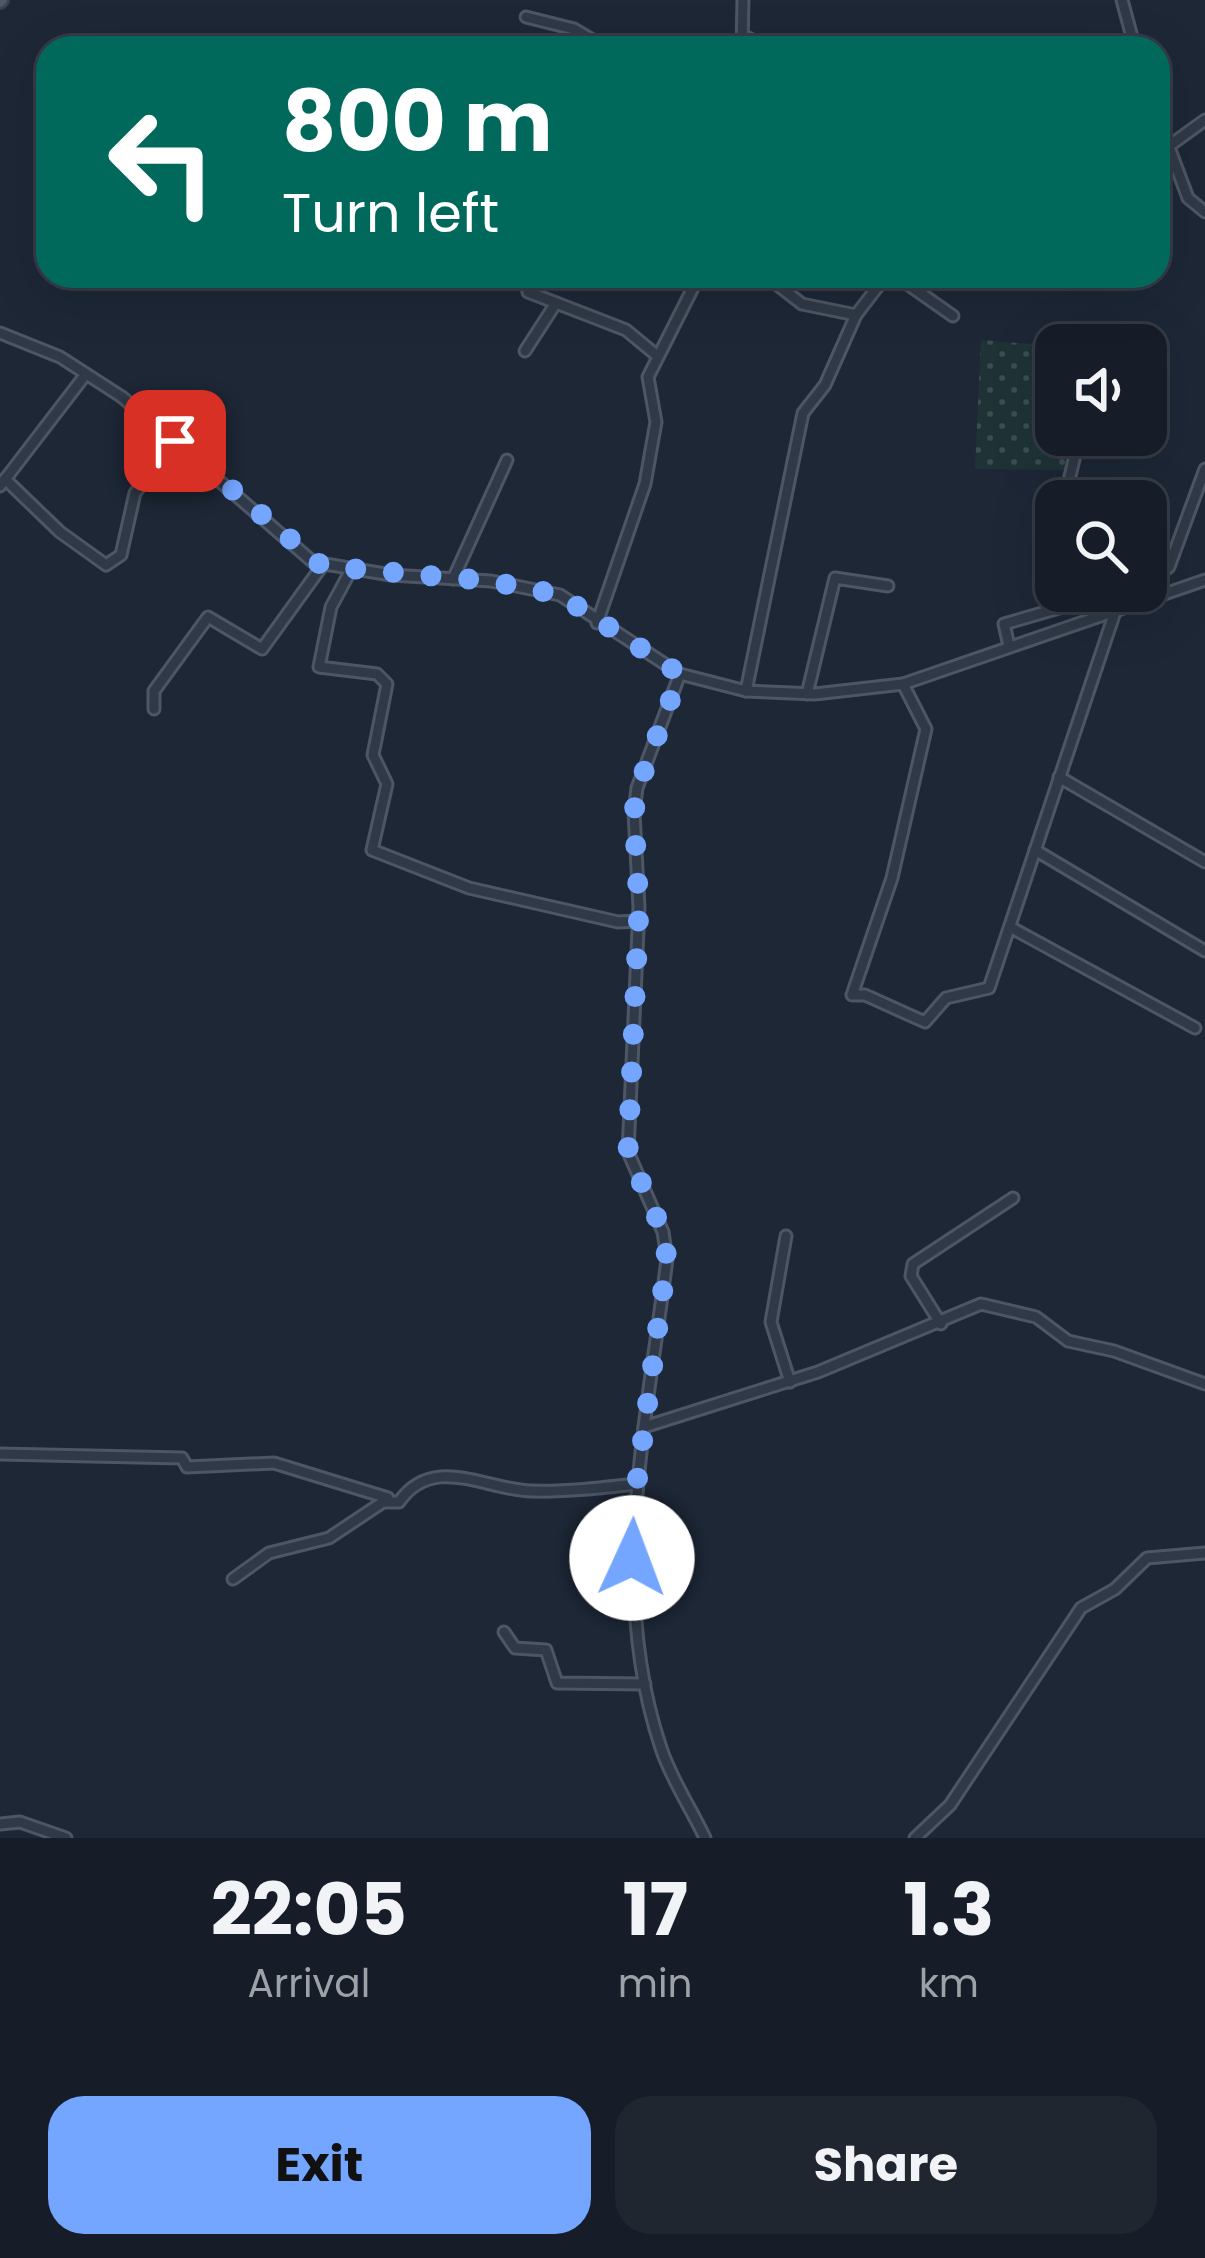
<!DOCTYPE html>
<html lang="en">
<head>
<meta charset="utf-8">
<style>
	body { margin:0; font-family:Poppins,sans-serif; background:#1f2630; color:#f1f3f6; height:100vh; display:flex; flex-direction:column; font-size:45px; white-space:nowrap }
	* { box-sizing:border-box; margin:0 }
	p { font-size:39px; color:#9ea2a8 }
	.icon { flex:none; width:66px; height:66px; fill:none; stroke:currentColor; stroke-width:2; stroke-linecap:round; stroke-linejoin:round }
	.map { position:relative; height:1838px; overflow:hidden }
	.details { display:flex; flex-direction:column; background:#161d28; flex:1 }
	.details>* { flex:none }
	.hud { position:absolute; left:36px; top:36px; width:1134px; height:252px; border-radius:36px; box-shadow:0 12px 48px #0002,0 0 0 3px #353b45; background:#00695c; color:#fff; overflow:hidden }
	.fabs { position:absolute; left:1035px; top:324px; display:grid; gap:24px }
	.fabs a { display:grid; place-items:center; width:132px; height:132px; border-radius:24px; background:#161d28; box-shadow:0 12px 48px #0002,0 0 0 3px #353b45; font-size:60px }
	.pin { position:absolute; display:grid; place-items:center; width:102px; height:102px; color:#fff; margin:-51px; border-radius:24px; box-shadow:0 6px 18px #0006 }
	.me { position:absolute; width:132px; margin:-66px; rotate:2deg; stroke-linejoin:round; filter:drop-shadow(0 0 9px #0008) }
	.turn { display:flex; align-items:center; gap:42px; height:252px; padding:0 48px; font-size:54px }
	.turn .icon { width:156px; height:156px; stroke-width:2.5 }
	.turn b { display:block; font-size:84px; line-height:102px }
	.eta { display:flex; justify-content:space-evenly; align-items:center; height:204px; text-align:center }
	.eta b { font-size:72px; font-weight:700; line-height:84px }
	.action { display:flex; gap:24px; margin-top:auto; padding:24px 48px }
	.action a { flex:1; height:138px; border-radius:36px; background:#74a5ff; color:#111; font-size:48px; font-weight:700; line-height:138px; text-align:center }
	.action a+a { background:#1f2630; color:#f1f3f6 }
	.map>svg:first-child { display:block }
	.grass { fill:url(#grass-dots) }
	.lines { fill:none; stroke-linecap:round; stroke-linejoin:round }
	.minor-casing { stroke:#4d5665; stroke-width:15 }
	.major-casing { stroke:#394250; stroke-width:16 }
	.minor { stroke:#303947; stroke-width:9 }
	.major { stroke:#4e5867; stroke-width:10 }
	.route { stroke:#74a5ff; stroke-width:21; stroke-dasharray:0 37.8 }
</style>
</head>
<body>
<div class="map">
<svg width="1205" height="1838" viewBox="0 0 1205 1838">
	<defs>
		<pattern id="grass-dots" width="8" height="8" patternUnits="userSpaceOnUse" patternTransform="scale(3)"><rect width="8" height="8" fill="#1f3337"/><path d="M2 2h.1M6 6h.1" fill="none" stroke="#3d4e52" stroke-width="1.8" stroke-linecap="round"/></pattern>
	</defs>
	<rect width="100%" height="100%" fill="#1d2736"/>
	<polygon class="grass" points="981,340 1056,346 1056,435 1068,435 1066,470 975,469"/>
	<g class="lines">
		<g class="minor-casing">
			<g id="minor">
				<polyline points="1122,0 1135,48"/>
				<polyline points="526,17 574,29 606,48"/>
				<polyline points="742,35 769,48"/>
				<polyline points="742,48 743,0"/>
				<polyline points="1158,118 1188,198 1205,212"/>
				<polyline points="1158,154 1205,120"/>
				<polyline points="526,276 528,292 626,330 655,354"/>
				<polyline points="766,276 802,304 856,315 886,276"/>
				<polyline points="896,276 953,316"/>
				<polyline points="0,333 60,357 122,397 313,562 391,575 491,581 560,595 680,674 746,691 815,694 903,684 1205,580"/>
				<polyline points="1093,345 1093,344"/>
				<polyline points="525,351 556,303"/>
				<polyline points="5,479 60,532 106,565 121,555 135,493 175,441"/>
				<polyline points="0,486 86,374"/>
				<polyline points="1064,501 1080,435"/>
				<polyline points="351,570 331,607 319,667 377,674 387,684 373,755 387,784 372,850 469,888 618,922 639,921"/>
				<polyline points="453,579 507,460"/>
				<polyline points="1146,584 1169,567 1205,469"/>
				<polyline points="597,623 645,484 656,422 648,377 699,276"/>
				<polyline points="1009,646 1004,624 1118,591"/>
				<path d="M680 674 637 788 634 812 639 907 628 1152 663 1232 667 1259C647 1421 607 1588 661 1748 671 1779 691 1808 705 1838"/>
				<polyline points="903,684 926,729 892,878 852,995 865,995 925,1022 946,998 989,988 1115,612"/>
				<polyline points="746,691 803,413 825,385 856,315"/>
				<polyline points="807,694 835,578 888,586"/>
				<polyline points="154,709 154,691 208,617 262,649 322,566"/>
				<polyline points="1059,777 1205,862"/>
				<polyline points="1035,850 1205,951"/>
				<polyline points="1010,927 1195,1028"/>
				<polyline points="786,1236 771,1322 790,1382"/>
				<polyline points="941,1324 911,1276 913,1264 1013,1198"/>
				<polyline points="644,1427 818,1372 981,1304 1036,1317 1068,1341 1114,1351 1205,1384"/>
				<polyline points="0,1454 182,1458 187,1467 274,1463 388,1498"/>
				<path d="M233 1579 269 1553 329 1538 383 1502H399C433 1453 486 1490 531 1491 566 1492 601 1488 636 1484"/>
				<polyline points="504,1632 515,1648 546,1650 557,1683 645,1684"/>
				<polyline points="0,1824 20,1822 66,1838"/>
				<polyline points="915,1838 950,1805 1081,1608 1115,1589 1147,1558 1205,1553"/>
			</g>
		</g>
		<g class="major-casing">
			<polyline id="major" points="0,2 2,0"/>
		</g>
		<use href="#minor" class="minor"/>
		<use href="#major" class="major"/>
	</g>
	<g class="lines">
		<polyline class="route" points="175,441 322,566 490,581 560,595 680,674 638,788 634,812 639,908 628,1152 663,1232 667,1259 631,1527 632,1558"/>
	</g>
</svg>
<div class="fabs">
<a><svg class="icon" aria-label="sound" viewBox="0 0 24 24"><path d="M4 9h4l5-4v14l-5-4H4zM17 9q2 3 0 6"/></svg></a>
<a><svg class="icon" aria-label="search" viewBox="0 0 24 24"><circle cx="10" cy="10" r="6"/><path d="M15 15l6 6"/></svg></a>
</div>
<div class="pin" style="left:175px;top:441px;background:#d93025"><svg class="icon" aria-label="arrive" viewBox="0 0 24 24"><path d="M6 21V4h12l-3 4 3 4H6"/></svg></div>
<svg class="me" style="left:632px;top:1558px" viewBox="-20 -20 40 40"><circle r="19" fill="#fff"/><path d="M0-13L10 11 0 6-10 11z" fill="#74a5ff"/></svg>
<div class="hud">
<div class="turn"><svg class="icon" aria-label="left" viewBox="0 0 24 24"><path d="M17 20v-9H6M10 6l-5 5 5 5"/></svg><div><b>800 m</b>Turn left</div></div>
</div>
</div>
<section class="details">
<div class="eta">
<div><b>22:05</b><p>Arrival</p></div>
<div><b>17</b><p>min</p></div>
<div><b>1.3</b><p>km</p></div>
</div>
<div class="action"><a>Exit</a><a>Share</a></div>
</section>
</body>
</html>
